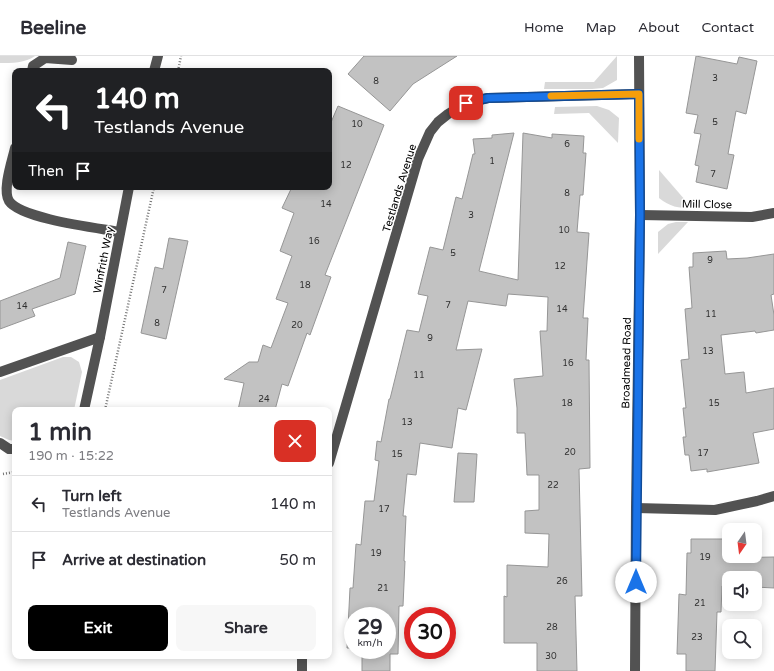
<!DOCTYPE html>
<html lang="en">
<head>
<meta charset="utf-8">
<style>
	body { margin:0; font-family:"Varela Round",sans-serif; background:#f7f7f7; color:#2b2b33; height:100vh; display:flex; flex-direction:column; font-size:15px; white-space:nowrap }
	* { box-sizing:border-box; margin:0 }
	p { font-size:13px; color:#7c7c81 }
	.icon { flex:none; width:22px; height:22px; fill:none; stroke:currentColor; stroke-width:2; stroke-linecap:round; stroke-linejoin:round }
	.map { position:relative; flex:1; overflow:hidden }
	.drawer { position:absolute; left:12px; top:351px; width:320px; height:252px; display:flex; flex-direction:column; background:#fff; border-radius:8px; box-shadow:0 2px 10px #0003 }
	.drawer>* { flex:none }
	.banner { position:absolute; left:12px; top:12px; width:320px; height:122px; border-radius:8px; box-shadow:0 2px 10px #0003; background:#202124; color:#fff; overflow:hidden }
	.needle { width:26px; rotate:194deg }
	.tools { position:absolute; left:722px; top:467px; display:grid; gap:8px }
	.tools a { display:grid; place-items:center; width:40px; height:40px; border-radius:8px; background:#fff; box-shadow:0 2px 10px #0003; font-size:20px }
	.speed { position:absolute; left:344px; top:551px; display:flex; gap:8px; font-size:20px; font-weight:700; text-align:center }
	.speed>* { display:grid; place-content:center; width:52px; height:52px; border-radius:50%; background:#fff; box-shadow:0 2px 10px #0003; line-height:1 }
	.speed small { font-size:10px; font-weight:400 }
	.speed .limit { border:6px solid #d22; background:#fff; color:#111 }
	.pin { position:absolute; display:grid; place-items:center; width:34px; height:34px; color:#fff; margin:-17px; border-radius:8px; box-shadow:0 2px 6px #0006 }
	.me { position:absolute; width:44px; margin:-22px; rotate:0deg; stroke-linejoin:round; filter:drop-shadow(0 0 3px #0008) }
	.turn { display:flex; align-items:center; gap:14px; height:84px; padding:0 16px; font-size:18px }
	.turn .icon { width:52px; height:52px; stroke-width:2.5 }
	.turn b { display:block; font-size:28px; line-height:34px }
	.then { display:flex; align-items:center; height:38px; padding:0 16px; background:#0003; gap:8px; font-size:15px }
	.round { display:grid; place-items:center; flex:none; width:42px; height:42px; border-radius:8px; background:#f7f7f7 }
	.summary { display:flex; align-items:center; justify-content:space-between; height:68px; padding:0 16px }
	h1 { font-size:24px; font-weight:800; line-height:30px }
	.primary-button { display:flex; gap:8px; margin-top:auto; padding:8px 16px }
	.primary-button a { flex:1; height:46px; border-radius:8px; background:#000; color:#fff; font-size:16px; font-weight:800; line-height:46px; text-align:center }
	.primary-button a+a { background:#f7f7f7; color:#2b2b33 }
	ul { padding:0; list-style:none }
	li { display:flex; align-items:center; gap:12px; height:56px; padding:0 16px; border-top:1px solid #e1e1e2 }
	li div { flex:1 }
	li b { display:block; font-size:15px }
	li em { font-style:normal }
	header { display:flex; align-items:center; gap:24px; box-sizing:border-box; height:56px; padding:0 20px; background:#fff; border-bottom:1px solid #e1e1e2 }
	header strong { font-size:19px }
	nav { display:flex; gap:22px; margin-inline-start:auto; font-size:14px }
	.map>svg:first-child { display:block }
	.green { fill:#d9d9d9 }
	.building { fill:#c2c2c2; stroke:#969696 }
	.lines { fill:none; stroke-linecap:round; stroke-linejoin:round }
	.path { stroke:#747474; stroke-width:2.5; stroke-dasharray:1 2; stroke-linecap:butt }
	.minor { stroke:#525252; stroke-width:10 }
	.route-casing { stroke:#114b97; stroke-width:10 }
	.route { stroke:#1a73e8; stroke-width:7 }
	.slow { stroke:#f59e0b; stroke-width:7 }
	.labels { text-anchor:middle; stroke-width:3; stroke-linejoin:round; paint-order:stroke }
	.number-label { font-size:9px; fill:#303030 }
	.street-label { font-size:11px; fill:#000; stroke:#fff }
</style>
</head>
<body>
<header>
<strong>Beeline</strong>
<nav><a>Home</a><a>Map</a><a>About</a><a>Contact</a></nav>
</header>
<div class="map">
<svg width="774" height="615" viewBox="0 0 774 615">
	<rect width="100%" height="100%" fill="#fff"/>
	<g class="green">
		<path d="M0 0H35C26 7 11 7 0 7Z"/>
		<polygon points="617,0 617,24 603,32 592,33 544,33 545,26 594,26"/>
		<polygon points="597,50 609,54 619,62 618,87 589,57 554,58 555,51"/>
		<path d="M659 114 692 152C678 152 670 151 659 142Z"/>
		<polygon points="676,166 688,166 658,198 658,176 668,168"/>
		<polygon points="63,301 71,301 79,306 82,316 74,354 15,354 15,385 9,384 0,380 0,324"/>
	</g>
	<g class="building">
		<polygon points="364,0 457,0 413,28 390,55 348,18"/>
		<polygon points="696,0 737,8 739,1 757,5 746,58 736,55 728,98 734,99 727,133 696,126 699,110 695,109 701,78 694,77 698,59 686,57"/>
		<polygon points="338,50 384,69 325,219 331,221 310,279 307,277 288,330 282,328 275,354 238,354 244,327 224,323 249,306 258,306 263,289 271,292 288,247 276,243 292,200 280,195 294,157 282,152 292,131 329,131 329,71"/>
		<polygon points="514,77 479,215 518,224 523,77 552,82 552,78 584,80 583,97 586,97 583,139 580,139 577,176 589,177 583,262 588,262 586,304 589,304 590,412 579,413 582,540 575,540 577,615 537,615 537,587 504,587 504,540 507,541 507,509 548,511 549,478 525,477 525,455 539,454 539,419 527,419 525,377 517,377 517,352 514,323 543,320 540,275 547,275 548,241 508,238 506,250 468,245 456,294 482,293 466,354 458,352 452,392 420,387 416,419 407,418 403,460 406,460 404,505 405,505 403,550 399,550 398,598 390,598 390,615 362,615 362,594 387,594 387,560 353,560 353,592 347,592 350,532 353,532 356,488 361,489 365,445 374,445 379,405 375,404 377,385 381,386 389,343 390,343 407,274 419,276 428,240 418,238 430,191 443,194 456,141 462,143 473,98 475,98 473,83 492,82 492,79"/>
		<polygon points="169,182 188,185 166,283 141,277 155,211 163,213"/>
		<polygon points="68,186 86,190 75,238 32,253 35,260 0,273 0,245 60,222"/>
		<polygon points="726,195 727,203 747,202 774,198 774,238 771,239 774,259 774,274 756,277 755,275 721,279 725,318 744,316 746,337 774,332 774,373 753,377 759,407 707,416 707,413 691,415 689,399 685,399 683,381 686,381 683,352 686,352 681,304 689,303 685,253 692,252 689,211 693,211 693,197"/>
		<polygon points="458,397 477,398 474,446 454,446"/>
		<polygon points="691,483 724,483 724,502 774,501 774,532 755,531 755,522 729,522 729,531 722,530 721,556 717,556 715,615 686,615 686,598 677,598 679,538 686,539 687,497 691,497"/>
	</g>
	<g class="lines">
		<g class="path">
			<polyline points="178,15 181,0"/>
			<polyline points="105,354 154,131"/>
			<polyline points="3,418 15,416"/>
		</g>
		<g class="minor">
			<polyline points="32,15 33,10 45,2 72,4"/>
			<polyline points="154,15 158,0"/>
			<path d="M15 92C12 105 2 134 9 145 21 163 98 172 120 176"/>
			<polyline points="640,159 752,161 774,157"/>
			<polyline points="0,316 100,281"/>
			<polyline points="84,354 100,281 129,131"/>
			<polyline points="0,387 9,393 15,393"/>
			<polyline points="329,407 418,103 430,76 438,66 448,58 466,47 488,42 639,38"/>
			<polyline points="636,452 715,454 757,445 774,440"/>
			<polyline points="302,600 302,615"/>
			<polyline points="635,615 636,452 640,159 639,0"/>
		</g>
	</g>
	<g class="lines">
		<g class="route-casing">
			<polyline id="route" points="466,47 488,42 639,38 640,159 636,526"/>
		</g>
		<use href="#route" class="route"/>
		<polyline class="slow" points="551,40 639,38 639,83"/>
	</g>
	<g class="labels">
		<g class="number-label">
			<text x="715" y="25">3</text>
			<text x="376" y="28">8</text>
			<text x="715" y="69">5</text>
			<text x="357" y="71">10</text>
			<text x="567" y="91">6</text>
			<text x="492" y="108">1</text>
			<text x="346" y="112">12</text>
			<text x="713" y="121">7</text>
			<text x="567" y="140">8</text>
			<text x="326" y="151">14</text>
			<text x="471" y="162">3</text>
			<text x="564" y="177">10</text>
			<text x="314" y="188">16</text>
			<text x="453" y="200">5</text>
			<text x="710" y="207">9</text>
			<text x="560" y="213">12</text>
			<text x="305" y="232">18</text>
			<text x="164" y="237">7</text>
			<text x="448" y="252">7</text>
			<text x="22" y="253">14</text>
			<text x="562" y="256">14</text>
			<text x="711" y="261">11</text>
			<text x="157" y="270">8</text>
			<text x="297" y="272">20</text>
			<text x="430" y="285">9</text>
			<text x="708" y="298">13</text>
			<text x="568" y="310">16</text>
			<text x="419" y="322">11</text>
			<text x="264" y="346">24</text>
			<text x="567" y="350">18</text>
			<text x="714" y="350">15</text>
			<text x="407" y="369">13</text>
			<text x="570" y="399">20</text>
			<text x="703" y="400">17</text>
			<text x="397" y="401">15</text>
			<text x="553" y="432">22</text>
			<text x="384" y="456">17</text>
			<text x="376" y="500">19</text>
			<text x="705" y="504">19</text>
			<text x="562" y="528">26</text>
			<text x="383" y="535">21</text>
			<text x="700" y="550">21</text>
			<text x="552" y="574">28</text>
			<text x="697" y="584">23</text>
			<text x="551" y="603">30</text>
		</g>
		<g class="street-label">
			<text transform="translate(399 132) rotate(-73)" y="4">Testlands Avenue</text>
			<text transform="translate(707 148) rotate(1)" y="4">Mill Close</text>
			<text transform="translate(103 204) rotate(-79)" y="4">Winfrith Way</text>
			<text transform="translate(626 307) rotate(-89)" y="4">Broadmead Road</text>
		</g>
	</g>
</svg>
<div class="tools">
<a><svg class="needle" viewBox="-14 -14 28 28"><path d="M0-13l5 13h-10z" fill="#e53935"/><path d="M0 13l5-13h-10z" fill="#7c7c81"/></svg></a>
<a><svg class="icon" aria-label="sound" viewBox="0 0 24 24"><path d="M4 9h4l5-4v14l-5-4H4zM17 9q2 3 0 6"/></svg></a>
<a><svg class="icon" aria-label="search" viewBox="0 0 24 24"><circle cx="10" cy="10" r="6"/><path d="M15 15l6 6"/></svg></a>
</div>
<div class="speed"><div>29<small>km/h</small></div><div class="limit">30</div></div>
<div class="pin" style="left:466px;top:47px;background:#d93025"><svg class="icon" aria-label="arrive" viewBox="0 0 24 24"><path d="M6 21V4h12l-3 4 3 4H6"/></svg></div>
<svg class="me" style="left:636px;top:526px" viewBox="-20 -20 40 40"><circle r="19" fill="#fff"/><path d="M0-13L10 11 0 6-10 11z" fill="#1a73e8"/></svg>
<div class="banner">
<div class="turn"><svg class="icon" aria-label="left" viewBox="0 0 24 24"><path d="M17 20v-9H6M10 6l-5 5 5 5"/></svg><div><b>140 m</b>Testlands Avenue</div></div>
<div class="then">Then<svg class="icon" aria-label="arrive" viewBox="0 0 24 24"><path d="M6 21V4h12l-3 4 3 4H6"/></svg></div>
</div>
<section class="drawer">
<div class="summary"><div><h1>1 min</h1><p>190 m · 15:22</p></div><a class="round" style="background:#d93025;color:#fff"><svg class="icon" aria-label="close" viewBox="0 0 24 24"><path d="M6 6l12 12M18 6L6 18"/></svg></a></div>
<ul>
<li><svg class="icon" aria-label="left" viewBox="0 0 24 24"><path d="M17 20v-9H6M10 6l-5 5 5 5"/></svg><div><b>Turn left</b><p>Testlands Avenue</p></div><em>140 m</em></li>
<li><svg class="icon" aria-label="arrive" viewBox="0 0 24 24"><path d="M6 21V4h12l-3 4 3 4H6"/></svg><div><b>Arrive at destination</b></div><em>50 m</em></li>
</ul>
<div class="primary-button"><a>Exit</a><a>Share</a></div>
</section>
</div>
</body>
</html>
